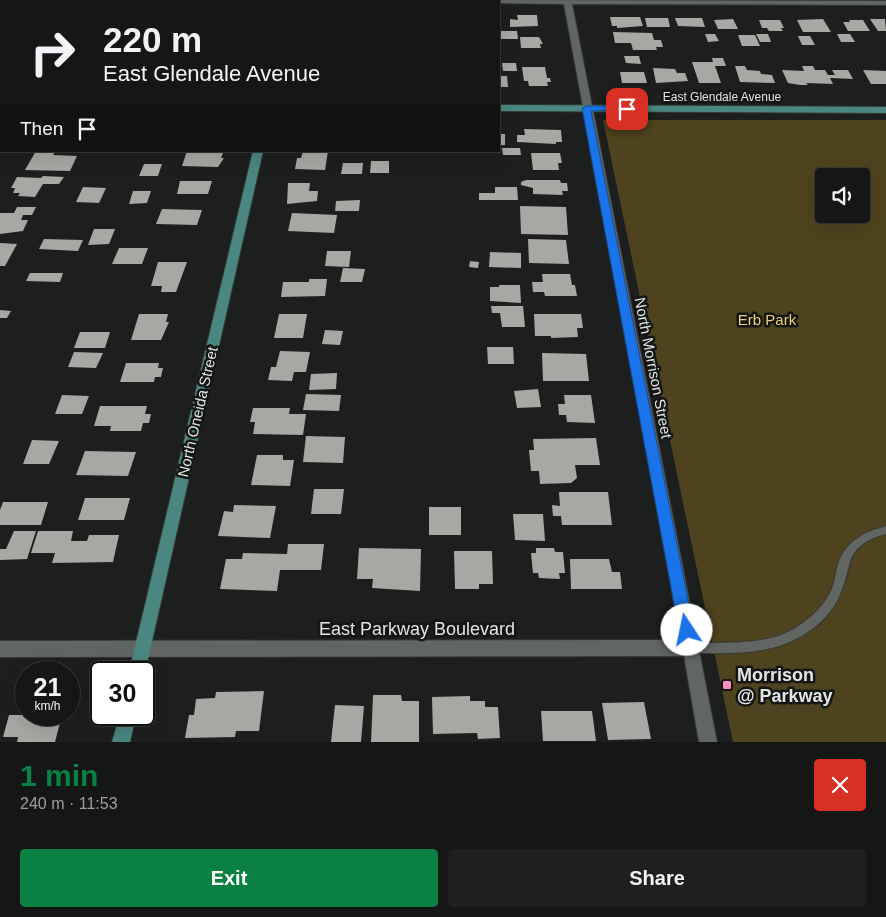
<!DOCTYPE html>
<html lang="en">
<head>
<meta charset="utf-8">
<style>
	body { margin:0; font-family:Arial,sans-serif; background:#1e201f; color:#f1f3f6; height:100vh; display:flex; flex-direction:column; font-size:19px; white-space:nowrap }
	* { box-sizing:border-box; margin:0 }
	p { font-size:16px; color:#9d9fa1 }
	.icon { flex:none; width:28px; height:28px; fill:none; stroke:currentColor; stroke-width:2; stroke-linecap:round; stroke-linejoin:round }
	.map { position:relative; height:742px; overflow:hidden }
	.side { display:flex; flex-direction:column; background:#151716; flex:1 }
	.side>* { flex:none }
	.top-card { position:absolute; left:0px; top:0px; width:500px; height:152px; box-shadow:0 5px 20px #0002,0 0 0 1px #343635; background:#151716; color:#f1f3f6; overflow:hidden }
	.tools { position:absolute; left:815px; top:168px; display:grid; gap:10px }
	.tools a { display:grid; place-items:center; width:55px; height:55px; border-radius:5px; background:#151716; box-shadow:0 5px 20px #0002,0 0 0 1px #343635; font-size:25px }
	.speed { position:absolute; left:15px; top:661px; display:flex; gap:10px; font-size:25px; font-weight:700; text-align:center }
	.speed>* { display:grid; place-content:center; width:65px; height:65px; border-radius:50%; background:#151716; box-shadow:0 5px 20px #0002,0 0 0 1px #343635; line-height:1 }
	.speed small { font-size:12px; font-weight:400 }
	.speed .limit { border:2px solid #111; border-radius:8px; background:#fff; color:#111 }
	.pin { position:absolute; display:grid; place-items:center; width:42px; height:42px; color:#fff; margin:-21px; border-radius:10px; box-shadow:0 2px 8px #0006 }
	.me { position:absolute; width:55px; margin:-28px; rotate:349deg; stroke-linejoin:round; filter:drop-shadow(0 0 4px #0008) }
	.turn { display:flex; align-items:center; gap:18px; height:105px; padding:0 20px; font-size:22px }
	.turn .icon { width:65px; height:65px; stroke-width:2.5 }
	.turn b { display:block; font-size:35px; line-height:42px }
	.then { display:flex; align-items:center; height:48px; padding:0 20px; background:#0003; gap:10px; font-size:19px }
	.round { display:grid; place-items:center; flex:none; width:52px; height:52px; border-radius:5px; background:#1e201f }
	.overview { display:flex; align-items:center; justify-content:space-between; height:85px; padding:0 20px }
	h1 { font-size:30px; font-weight:600; line-height:38px; color:#0b8043 }
	.action { display:flex; gap:10px; margin-top:auto; padding:10px 20px }
	.action a { flex:1; height:58px; border-radius:5px; background:#0b8043; color:#fff; font-size:20px; font-weight:600; line-height:58px; text-align:center }
	.action a+a { background:#1e201f; color:#f1f3f6 }
	.map>svg:first-child { display:block }
	.green { fill:#4f421e; fill-rule:evenodd }
	.building { fill:#a6a8a3 }
	.lines { fill:none; stroke-linecap:round; stroke-linejoin:round }
	.lane-casing { stroke:#373937; stroke-width:2 }
	.street-casing { stroke:#373937; stroke-width:2 }
	.secondary-casing { stroke:#373937; stroke-width:2 }
	.lane { fill:#626663; fill-rule:evenodd }
	.street { fill:#626663; fill-rule:evenodd }
	.secondary { fill:#4a8780; fill-rule:evenodd }
	.route { fill:#1a73e8; stroke:#114b97 }
	.poi-dot { fill:#fd8ebe; stroke:#131614; stroke-width:2 }
	.labels { text-anchor:middle; stroke-width:5; stroke-linejoin:round; paint-order:stroke }
	.far-street-label { font-size:12px; fill:#e2e5e3; stroke:#131614 }
	.park-label { font-size:15px; fill:#f1cf77; stroke:#131614 }
	.street-label { font-size:15px; fill:#e2e5e3; stroke:#131614 }
	.near-street-label { font-size:18px; fill:#e2e5e3; stroke:#131614 }
	.near-poi-label { font-size:18px; font-weight:bold; fill:#e2e5e3; stroke:#131614; text-anchor:start }
</style>
</head>
<body>
<div class="map">
<svg width="886" height="742" viewBox="0 0 886 742">
	<rect width="100%" height="100%" fill="#1c1f1d"/>
	<path class="green" d="M603 120H886V742H733ZM824 176H861V214H824Z"/>
	<g class="building">
		<polygon points="517,15 537,15 538,26 510,27 510,19 518,20"/>
		<polygon points="610,17 640,17 643,26 617,28 617,26 612,26"/>
		<polygon points="645,18 668,18 670,27 647,27"/>
		<polygon points="675,18 702,18 705,27 678,26"/>
		<polygon points="733,19 738,29 718,29 714,20"/>
		<polygon points="823,19 831,32 803,32 797,20"/>
		<polygon points="870,19 885,19 886,31 878,31"/>
		<polygon points="759,20 780,20 784,28 781,28 783,31 769,31 767,28 762,28"/>
		<polygon points="849,20 863,20 870,31 848,31 843,22 850,22"/>
		<polygon points="500,31 517,31 518,39 500,39"/>
		<polygon points="613,32 652,33 654,40 661,40 663,47 656,47 657,50 633,50 631,43 615,43"/>
		<polygon points="705,34 715,34 719,41 708,42"/>
		<polygon points="756,34 768,34 771,42 760,42"/>
		<polygon points="837,34 850,34 855,42 841,42"/>
		<polygon points="738,35 755,35 760,46 742,46"/>
		<polygon points="798,36 810,36 815,45 802,45"/>
		<polygon points="520,37 539,37 543,44 540,44 541,48 521,48"/>
		<polygon points="624,56 639,56 641,64 626,63"/>
		<polygon points="712,58 723,58 726,66 715,66 721,83 699,83 692,62 713,62"/>
		<polygon points="502,63 516,63 517,71 503,71"/>
		<polygon points="735,66 745,66 747,70 760,71 761,74 772,75 775,83 740,82"/>
		<polygon points="802,66 813,66 815,70 825,70 828,75 835,75 832,70 848,70 853,79 830,78 833,84 806,83 808,85 800,85 788,83 782,70 804,71"/>
		<polygon points="522,67 545,67 547,78 550,78 551,82 547,82 548,86 529,86 528,81 524,81"/>
		<polygon points="653,68 675,69 677,73 685,73 688,81 656,83"/>
		<polygon points="863,70 886,71 886,84 871,84"/>
		<polygon points="620,72 644,72 647,83 622,83"/>
		<polygon points="499,76 507,76 508,87 499,87"/>
		<polygon points="524,129 561,130 562,142 556,142 556,144 517,142 517,135 525,135"/>
		<rect x="499" y="134" width="6" height="11"/>
		<polygon points="502,148 520,148 521,155 503,155"/>
		<polygon points="36,151 55,152 53,155 77,156 70,171 25,170"/>
		<polygon points="187,151 223,153 221,158 224,158 218,167 182,166"/>
		<polygon points="303,151 328,151 325,170 295,169 297,158 301,158"/>
		<polygon points="531,153 560,153 562,163 558,163 559,170 533,170"/>
		<polygon points="371,161 389,161 389,173 370,173"/>
		<polygon points="343,163 363,163 362,174 341,174"/>
		<polygon points="144,164 162,164 158,176 139,176"/>
		<polygon points="43,176 64,177 59,184 43,184 35,197 18,196 20,193 13,193 15,188 11,188 17,177 41,178"/>
		<polygon points="526,180 560,180 561,183 567,183 568,191 562,191 563,195 533,194 533,188 521,185 521,182"/>
		<polygon points="180,181 212,181 208,194 177,194"/>
		<polygon points="288,183 310,183 309,191 318,191 317,201 287,204"/>
		<polygon points="83,187 106,188 99,203 76,202"/>
		<polygon points="495,187 517,187 518,200 479,200 479,193 495,193"/>
		<polygon points="133,191 151,191 147,203 129,204"/>
		<polygon points="360,200 359,211 335,211 336,201"/>
		<polygon points="520,206 566,207 568,235 521,234"/>
		<polygon points="17,207 36,207 32,215 23,215 21,220 28,220 23,231 0,234 0,213 14,213"/>
		<polygon points="162,209 202,210 197,225 156,224"/>
		<polygon points="292,213 337,215 334,233 288,231"/>
		<polygon points="94,229 115,229 109,244 88,245"/>
		<polygon points="44,239 83,240 78,251 39,249"/>
		<polygon points="528,239 566,240 569,264 529,263"/>
		<polygon points="0,243 17,244 5,266 0,266"/>
		<polygon points="119,248 148,248 142,264 112,264"/>
		<polygon points="327,251 351,251 349,267 325,266"/>
		<polygon points="490,252 521,253 521,268 489,267"/>
		<polygon points="470,261 479,262 478,268 469,267"/>
		<polygon points="158,262 187,262 176,292 161,292 162,286 151,286"/>
		<polygon points="343,268 365,269 362,282 340,282"/>
		<polygon points="30,273 63,273 60,282 26,281"/>
		<polygon points="542,274 570,274 572,285 575,285 577,296 545,296 544,292 533,292 532,282 543,282"/>
		<polygon points="309,279 327,279 325,296 281,297 283,282 309,282"/>
		<polygon points="499,285 520,285 521,303 490,301 490,287 499,287"/>
		<polygon points="491,306 523,306 525,327 502,327 500,313 492,313"/>
		<polygon points="0,310 11,311 7,318 0,318"/>
		<polygon points="139,314 168,314 166,322 169,322 161,340 131,340"/>
		<polygon points="279,314 307,314 303,338 274,338"/>
		<polygon points="534,314 581,314 583,328 577,328 578,337 551,338 551,336 535,336"/>
		<polygon points="325,330 343,331 340,345 322,344"/>
		<polygon points="80,332 110,332 105,348 74,348"/>
		<polygon points="487,347 513,347 514,364 488,364"/>
		<polygon points="280,351 310,352 306,372 294,372 292,381 268,380 271,367 276,367"/>
		<polygon points="74,352 103,353 96,368 68,367"/>
		<polygon points="542,353 586,354 589,381 543,381"/>
		<polygon points="126,363 159,363 158,368 163,368 161,377 155,377 154,382 120,382"/>
		<polygon points="337,373 336,389 309,390 311,374"/>
		<polygon points="538,389 541,407 517,408 514,391"/>
		<polygon points="306,394 341,395 339,411 303,410"/>
		<polygon points="62,395 89,396 82,414 55,414"/>
		<polygon points="564,395 591,395 595,423 567,422 566,415 559,415 558,404 565,404"/>
		<polygon points="100,406 147,406 145,414 151,414 149,423 143,423 141,431 110,431 111,426 94,426"/>
		<polygon points="253,408 290,408 289,414 306,414 303,435 253,434 255,422 250,422"/>
		<polygon points="306,436 345,437 343,463 303,462"/>
		<polygon points="596,438 600,465 575,465 577,478 571,483 540,484 539,471 531,471 529,450 534,450 533,439"/>
		<polygon points="32,440 59,441 49,464 23,464"/>
		<polygon points="85,451 136,452 128,476 76,475"/>
		<polygon points="257,455 283,455 283,460 294,460 290,486 251,485"/>
		<polygon points="314,489 344,489 341,514 311,514"/>
		<polygon points="559,492 608,492 612,525 562,525 561,516 553,516 552,505 560,506"/>
		<polygon points="85,498 130,498 124,520 78,520"/>
		<polygon points="3,502 48,502 41,525 0,525 0,510"/>
		<polygon points="234,505 276,506 270,538 218,536 224,511 233,512"/>
		<rect x="429" y="507" width="32" height="28"/>
		<polygon points="513,514 543,514 545,541 515,540"/>
		<polygon points="14,531 36,531 27,559 0,560 0,549 6,549"/>
		<polygon points="38,531 73,531 71,541 87,541 89,535 119,535 113,562 52,563 55,553 31,553"/>
		<polygon points="288,544 324,544 321,570 280,570 277,591 220,589 226,559 242,559 243,553 287,554"/>
		<polygon points="359,548 421,549 420,591 372,588 373,579 357,579"/>
		<polygon points="536,548 554,548 555,552 563,552 565,573 559,573 560,579 539,578 538,573 533,573 531,553 536,553"/>
		<polygon points="454,551 492,551 493,584 479,584 479,589 455,589"/>
		<polygon points="570,559 609,559 612,572 620,572 622,589 571,589"/>
		<polygon points="264,691 259,731 236,731 235,737 185,738 189,715 194,715 196,699 215,698 216,692"/>
		<polygon points="373,695 401,695 402,701 419,701 419,742 371,742"/>
		<polygon points="470,696 470,701 485,701 485,707 498,707 500,738 478,739 477,733 433,734 432,697"/>
		<polygon points="644,702 651,739 608,740 602,703"/>
		<polygon points="26,703 26,715 62,715 55,742 17,742 18,737 3,737 9,715 22,715"/>
		<polygon points="335,705 364,706 361,742 331,742"/>
		<polygon points="541,711 592,711 596,741 543,741"/>
	</g>
	<g class="lines">
		<g class="lane-casing">
			<path id="lane" d="M886 526V534C842 546 854 565 839 597 830 616 814 630 796 639 763 656 726 653 690 653L686 652 684 648 686 644 690 643C720 642 752 645 781 635 802 627 825 608 833 586 835 579 836 571 838 564 846 541 864 532 886 526Z"/>
		</g>
		<g class="street-casing">
			<g id="street">
				<rect x="68" y="0" width="8" height="1"/>
				<polygon points="289,0 472,0 473,1 288,1"/>
				<polygon points="496,0 886,1 886,5 572,4 717,742 699,742 684,656 0,657 0,641 681,640 564,4 499,3"/>
			</g>
		</g>
		<g class="secondary-casing">
			<g id="secondary">
				<polygon points="0,46 1,47 1,52 0,52"/>
				<polygon points="499,105 886,107 886,113 499,111"/>
				<polygon points="253,151 263,151 145,672 144,675 144,672 129,672"/>
				<polygon points="120,715 136,715 130,742 112,742"/>
			</g>
		</g>
		<use href="#lane" class="lane"/>
		<use href="#street" class="street"/>
		<use href="#secondary" class="secondary"/>
	</g>
	<polygon class="route" points="627,106 630,107 630,110 591,111 694,630 692,635 687,637 682,635 679,630 582,108 586,106"/>
	<rect class="poi-dot" x="722" y="680" width="10" height="10" rx="2.5"/>
	<g class="labels">
		<g class="far-street-label">
			<text x="722" y="101">East Glendale Avenue</text>
		</g>
		<g class="park-label">
			<text x="767" y="325">Erb Park</text>
		</g>
		<g class="street-label">
			<text transform="translate(653 368) rotate(79)" y="5">North Morrison Street</text>
			<text transform="translate(198 412) rotate(-77)" y="5">North Oneida Street</text>
		</g>
		<g class="near-street-label">
			<text x="417" y="635">East Parkway Boulevard</text>
		</g>
		<g class="near-poi-label">
			<text x="737" y="681">Morrison<tspan x="737" dy="21">@ Parkway</tspan></text>
		</g>
	</g>
</svg>
<div class="tools">
<a><svg class="icon" aria-label="sound" viewBox="0 0 24 24"><path d="M4 9h4l5-4v14l-5-4H4zM17 9q2 3 0 6"/></svg></a>
</div>
<div class="speed"><div>21<small>km/h</small></div><div class="limit">30</div></div>
<div class="pin" style="left:627px;top:109px;background:#d93025"><svg class="icon" aria-label="arrive" viewBox="0 0 24 24"><path d="M6 21V4h12l-3 4 3 4H6"/></svg></div>
<svg class="me" style="left:687px;top:630px" viewBox="-20 -20 40 40"><circle r="19" fill="#fff"/><path d="M0-13L10 11 0 6-10 11z" fill="#1a73e8"/></svg>
<div class="top-card">
<div class="turn"><svg class="icon" aria-label="right" viewBox="0 0 24 24"><path d="M7 20v-9h11M14 6l5 5-5 5"/></svg><div><b>220 m</b>East Glendale Avenue</div></div>
<div class="then">Then<svg class="icon" aria-label="arrive" viewBox="0 0 24 24"><path d="M6 21V4h12l-3 4 3 4H6"/></svg></div>
</div>
</div>
<section class="side">
<div class="overview"><div><h1>1 min</h1><p>240 m · 11:53</p></div><a class="round" style="background:#d93025;color:#fff"><svg class="icon" aria-label="close" viewBox="0 0 24 24"><path d="M6 6l12 12M18 6L6 18"/></svg></a></div>
<div class="action"><a>Exit</a><a>Share</a></div>
</section>
</body>
</html>
